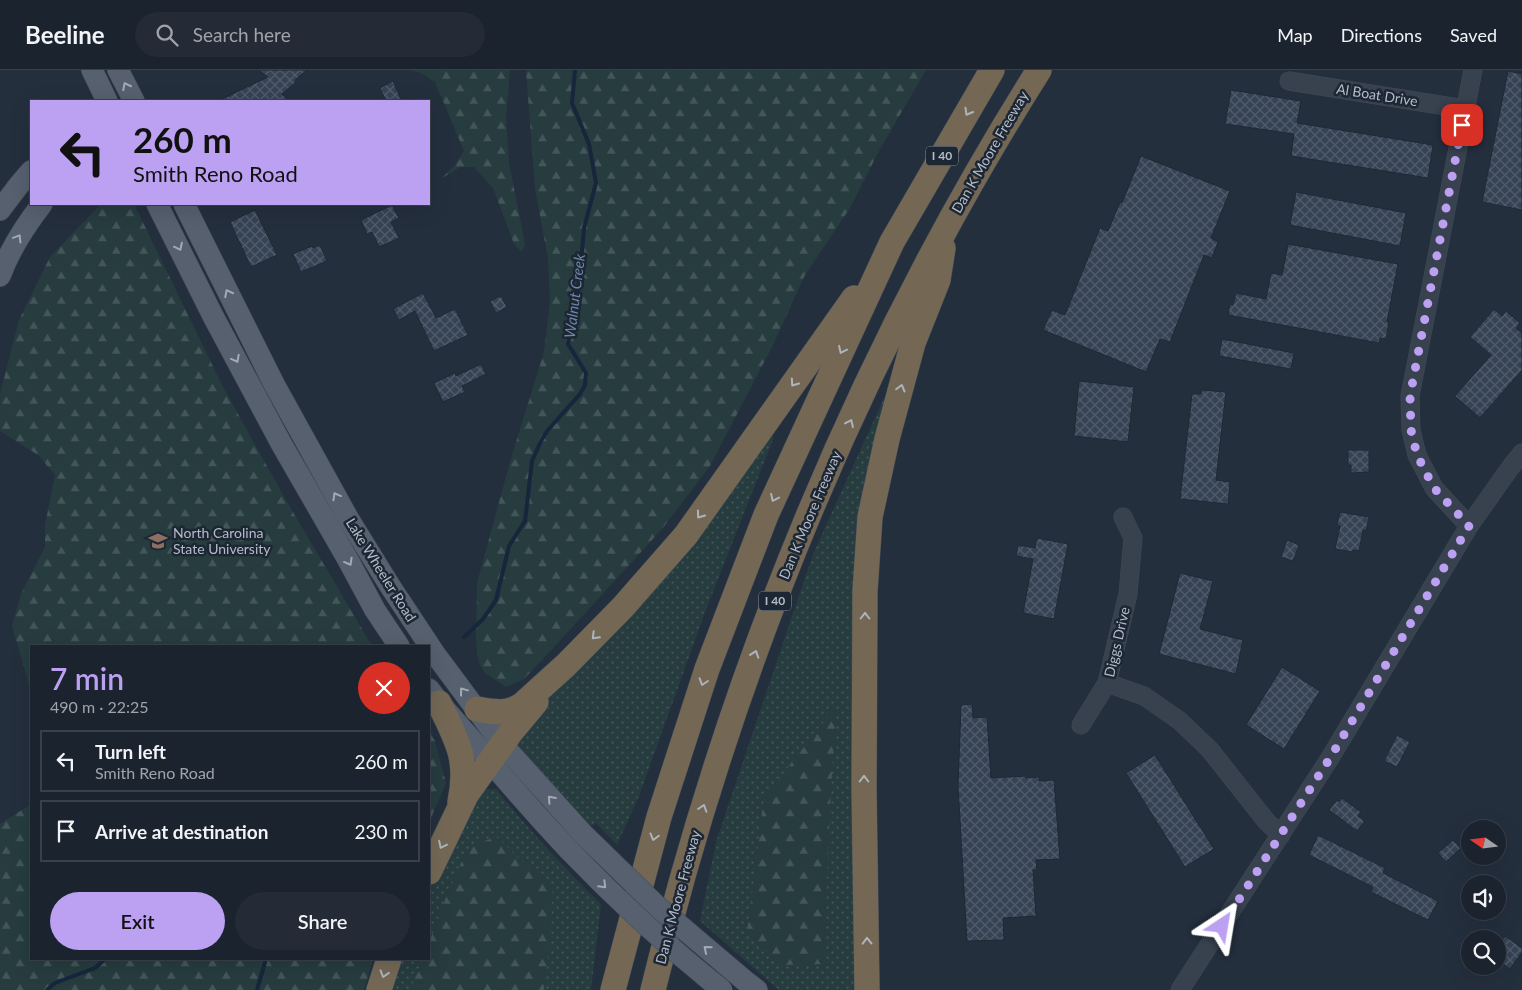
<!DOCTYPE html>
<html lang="en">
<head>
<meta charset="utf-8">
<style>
	body { margin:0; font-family:Lato,sans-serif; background:#242b36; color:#f1f3f6; height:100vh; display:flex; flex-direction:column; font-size:19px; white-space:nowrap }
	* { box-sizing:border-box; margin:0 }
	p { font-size:16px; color:#a0a4aa }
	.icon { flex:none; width:28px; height:28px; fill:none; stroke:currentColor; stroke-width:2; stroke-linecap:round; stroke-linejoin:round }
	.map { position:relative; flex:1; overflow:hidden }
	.side { position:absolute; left:30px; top:575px; width:400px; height:315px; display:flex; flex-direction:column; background:#1b232e; border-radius:0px; box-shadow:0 5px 20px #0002,0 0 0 1px #39404a }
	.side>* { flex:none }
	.guide { position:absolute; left:30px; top:30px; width:400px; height:105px; border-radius:0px; box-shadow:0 5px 20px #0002,0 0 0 1px #39404a; background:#bca0f2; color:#111; overflow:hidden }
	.needle { width:32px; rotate:284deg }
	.controls { position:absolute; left:1461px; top:750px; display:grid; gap:10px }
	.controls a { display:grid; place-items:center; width:45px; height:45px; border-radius:50%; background:#1b232e; box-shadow:0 5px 20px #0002,0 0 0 1px #39404a; font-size:25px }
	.pin { position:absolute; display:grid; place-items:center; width:42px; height:42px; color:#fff; margin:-21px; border-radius:10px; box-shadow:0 2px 8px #0006 }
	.me { position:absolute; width:55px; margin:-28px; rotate:33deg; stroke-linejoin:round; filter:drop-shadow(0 0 4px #0008) }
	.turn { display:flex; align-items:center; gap:18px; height:105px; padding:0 20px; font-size:22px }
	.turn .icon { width:65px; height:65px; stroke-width:2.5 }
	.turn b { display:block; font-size:35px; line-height:42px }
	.round { display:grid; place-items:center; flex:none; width:52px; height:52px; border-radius:26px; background:#242b36 }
	.headline { display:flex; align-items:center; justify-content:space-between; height:85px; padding:0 20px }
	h1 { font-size:30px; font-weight:600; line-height:38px; color:#bca0f2 }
	.cta { display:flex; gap:10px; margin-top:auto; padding:10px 20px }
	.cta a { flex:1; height:58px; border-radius:30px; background:#bca0f2; color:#111; font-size:20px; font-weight:600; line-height:58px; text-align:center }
	.cta a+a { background:#242b36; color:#f1f3f6 }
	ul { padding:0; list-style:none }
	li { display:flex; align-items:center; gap:15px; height:62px; margin:0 10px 8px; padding:0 10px; border:2px solid #39404a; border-radius:0px }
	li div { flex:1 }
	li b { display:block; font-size:19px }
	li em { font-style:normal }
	header { display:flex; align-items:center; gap:30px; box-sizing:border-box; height:70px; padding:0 25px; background:#1b232e; border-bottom:1px solid #39404a }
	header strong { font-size:24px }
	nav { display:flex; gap:28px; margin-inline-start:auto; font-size:18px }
	.search { width:350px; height:45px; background:#242b36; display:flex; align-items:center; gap:12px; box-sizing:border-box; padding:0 18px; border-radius:28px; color:#a0a4aa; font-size:19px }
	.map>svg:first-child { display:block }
	.grass { fill:url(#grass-dots) }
	.forest { fill:url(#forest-firs) }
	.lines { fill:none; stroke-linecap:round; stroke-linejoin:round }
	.stream { stroke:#17263c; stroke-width:4 }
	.building { fill:url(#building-cross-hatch); stroke:#1f2835 }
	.minor-casing { stroke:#414a57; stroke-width:19 }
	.major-casing { stroke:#414a57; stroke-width:22 }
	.highway-casing { stroke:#434c59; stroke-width:26 }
	.minor { stroke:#38414e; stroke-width:18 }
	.major { stroke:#56606e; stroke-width:21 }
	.highway { stroke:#746855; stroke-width:25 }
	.major-bridge-casing { stroke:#414a57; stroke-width:22; stroke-linecap:butt }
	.major-bridge { stroke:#56606e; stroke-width:21 }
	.oneway { stroke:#a1aab7 }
	.oneway2 { stroke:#aeb4bd }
	.route { stroke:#bca0f2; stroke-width:9; stroke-dasharray:0 16.2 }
	.labels { text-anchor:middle; stroke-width:5; stroke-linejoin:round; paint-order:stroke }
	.shield { fill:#1d2633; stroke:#878f9c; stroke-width:1 }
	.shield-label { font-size:12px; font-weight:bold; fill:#b4bcc9 }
	.street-label { font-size:14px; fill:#b4bcc9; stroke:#1d2633 }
	.poi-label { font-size:14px; fill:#b4bcc9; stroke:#1d2633; text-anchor:start }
	.water-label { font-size:15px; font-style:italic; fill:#6d86a8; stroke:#1d2633 }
</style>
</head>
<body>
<header>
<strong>Beeline</strong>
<div class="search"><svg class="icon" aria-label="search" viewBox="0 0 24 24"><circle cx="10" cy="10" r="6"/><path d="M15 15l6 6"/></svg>Search here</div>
<nav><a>Map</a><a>Directions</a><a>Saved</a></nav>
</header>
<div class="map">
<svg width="1522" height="920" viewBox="0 0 1522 920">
	<defs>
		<pattern id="grass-dots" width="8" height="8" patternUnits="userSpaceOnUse" patternTransform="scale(1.25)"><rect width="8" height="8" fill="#263c3f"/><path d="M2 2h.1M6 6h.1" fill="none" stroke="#435659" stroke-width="1.8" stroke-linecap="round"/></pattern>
		<pattern id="forest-firs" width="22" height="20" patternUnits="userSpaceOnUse" patternTransform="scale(1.25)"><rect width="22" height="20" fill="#263c3f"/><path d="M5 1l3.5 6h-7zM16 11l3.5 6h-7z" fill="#435659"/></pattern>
		<pattern id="building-cross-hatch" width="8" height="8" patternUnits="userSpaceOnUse" patternTransform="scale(1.25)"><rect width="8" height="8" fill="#364354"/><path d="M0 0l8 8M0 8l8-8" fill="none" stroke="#515c6b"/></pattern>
	</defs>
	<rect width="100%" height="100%" fill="#242f3e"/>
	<g class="grass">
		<polygon points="884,328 889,330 875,389 857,920 779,920 700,851 716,772 813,484"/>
		<polygon points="770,365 774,367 707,537 639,726 617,775 596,753 589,757 517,675 515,669 536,642 610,568"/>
		<path d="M479 719H496C529 760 564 797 601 834L591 920H389L399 889H429V816L465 741Z"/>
	</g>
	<g class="forest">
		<polygon points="409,0 509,0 510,1 506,47 509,93 525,174 522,182 514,174 493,118 474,97 460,97 442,108 455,95 464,81 435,12 419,2"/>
		<polygon points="526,0 926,0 879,81 850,138 805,205 773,275 710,396 662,459 566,564 524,609 506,617 485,603 479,593 476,574 477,513 512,385 544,282 550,232 548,188 535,119"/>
		<polygon points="101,134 134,134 223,317 283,425 372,576 31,576 31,621 12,556 21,524 45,477 45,455 55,405 38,385 0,361 0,324 19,250 50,187"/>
		<polygon points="836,636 830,737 824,894 783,895 747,864 764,728"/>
		<polygon points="429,661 435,671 446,713 429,753"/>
		<polygon points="31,734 31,889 373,889 364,920 0,920 0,754"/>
		<polygon points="497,767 528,797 553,817 551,860 544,920 410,920 423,889 429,889 429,873 445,830 461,793 474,774"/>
	</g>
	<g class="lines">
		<g class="stream">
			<polyline points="464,567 483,549 496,530 509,476 525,451 532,391 541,371 547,361 580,324 585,315 586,303 568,274 580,206 584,158 596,113 589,74 572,33 575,0"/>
			<polyline points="47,920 55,913 95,898 105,889"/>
			<polyline points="257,920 266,889"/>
		</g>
	</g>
	<g class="building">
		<polygon points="259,0 307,0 295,10 296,12 282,24 289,31 218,31 268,7"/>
		<polygon points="1508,1 1522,4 1522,140 1482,132"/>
		<polygon points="393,11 395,16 402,31 386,31 380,18"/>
		<polygon points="1231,20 1301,31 1297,53 1433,75 1428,108 1291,86 1294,64 1225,54"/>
		<polygon points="1141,86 1230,121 1211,168 1218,172 1212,188 1204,185 1170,272 1160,269 1146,302 1043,260 1052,240 1065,245 1100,158 1108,161 1120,132 1122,133"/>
		<polygon points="1296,122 1406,143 1400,176 1290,155"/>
		<polygon points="392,135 399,148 391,152 399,168 379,177 372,162 367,164 361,150"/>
		<polygon points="255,140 277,185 251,197 230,152"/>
		<polygon points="1288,174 1398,194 1387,252 1389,252 1386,269 1380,268 1379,273 1228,245 1230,234 1233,235 1236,223 1266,229 1271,203 1282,205"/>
		<polygon points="320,175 327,191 301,202 293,184 312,176 313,178"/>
		<polygon points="423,223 436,248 455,239 468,265 434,281 415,241 399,250 393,239"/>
		<polygon points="501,226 507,237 496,243 490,231"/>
		<polygon points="1494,239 1502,246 1506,241 1520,253 1516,258 1522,263 1522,300 1480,348 1455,326 1491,285 1470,267"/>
		<polygon points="1222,269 1294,283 1291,299 1219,286"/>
		<polygon points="481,294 486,304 462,316 465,322 443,332 434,313 455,303 456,306"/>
		<polygon points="1079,311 1134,317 1128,372 1074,366"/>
		<polygon points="1202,320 1226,322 1216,410 1230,412 1228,434 1180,429 1192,324 1201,324"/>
		<polygon points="1348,380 1369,380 1369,402 1351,403 1351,395 1348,395"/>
		<polygon points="1340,442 1369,447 1366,461 1363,460 1359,481 1353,480 1353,482 1335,479 1340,456 1337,455"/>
		<polygon points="1037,468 1068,474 1054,549 1023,543 1033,489 1016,486 1018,475 1035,478"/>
		<polygon points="1287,470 1299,475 1293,491 1281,487"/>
		<polygon points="1180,503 1213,511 1200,559 1243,570 1236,604 1159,584"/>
		<polygon points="1282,597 1320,621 1284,679 1246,655"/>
		<polygon points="972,634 973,648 987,647 991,708 1026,706 1026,708 1039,707 1039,711 1054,710 1060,789 1036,790 1037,800 1033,800 1036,846 1003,848 1004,870 967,871 958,716 961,635"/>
		<polygon points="1397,665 1410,672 1397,697 1384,691"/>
		<polygon points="1155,685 1214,779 1185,797 1126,703"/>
		<polygon points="1342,728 1361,742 1358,746 1365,751 1357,761 1329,740 1337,730 1339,732"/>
		<polygon points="1318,765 1385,798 1383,803 1438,831 1428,850 1371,822 1373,817 1309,785"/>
		<polygon points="1453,770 1461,778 1446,792 1438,783"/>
		<polygon points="1505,866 1522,878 1522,882 1510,899 1498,890 1498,875"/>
	</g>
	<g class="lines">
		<g class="minor-casing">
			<g id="minor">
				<polyline points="1289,11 1465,39"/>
				<polyline points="1123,447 1133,468 1128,524 1107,613 1144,626 1180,651 1210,680 1267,752 1281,765"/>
				<polyline points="1469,456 1434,418 1417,385 1411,360 1410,326 1473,0"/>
				<polyline points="1081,655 1107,613"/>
				<polyline points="1180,920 1330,688 1469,456 1510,398 1522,383"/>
			</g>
		</g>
		<g class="major-casing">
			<g id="major">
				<polyline points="92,0 107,31"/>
				<polyline points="118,0 134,31"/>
				<polyline points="157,134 213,246 282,375 347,488 375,540 399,576"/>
				<polyline points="184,134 274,314 348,448 390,516 435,584 502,674 584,765"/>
				<polyline points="0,140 19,115 31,101"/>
				<path d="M0 206C10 179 25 156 42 134"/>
				<path d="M429 619C444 640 462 658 479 678 508 713 538 747 569 780"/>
				<polyline points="744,910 757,920"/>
			</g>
		</g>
		<g class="highway-casing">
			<g id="highway">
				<path d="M439 633C457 671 469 688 460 732"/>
				<path d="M477 639C494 642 508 645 523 634L566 595 623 537 686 465 854 228"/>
				<polyline points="429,802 466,725 511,662 536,632"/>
				<polyline points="379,920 389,889"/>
				<polyline points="613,920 659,747 707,599 766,445 892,172 992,0"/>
				<path d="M653 920C732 596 861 282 1039 0"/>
				<polyline points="867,920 864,719 865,521 870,447 887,369 913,273 938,210 943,178"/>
			</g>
		</g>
		<use href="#minor" class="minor"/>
		<use href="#major" class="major"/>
		<use href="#highway" class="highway"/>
		<g class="major-bridge-casing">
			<g id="major-bridge">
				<polyline points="584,765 658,837 744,910"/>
				<path d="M569 780C617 830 668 877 722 920"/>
			</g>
		</g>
		<use href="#major-bridge" class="major-bridge"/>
	</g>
	<defs><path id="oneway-chevron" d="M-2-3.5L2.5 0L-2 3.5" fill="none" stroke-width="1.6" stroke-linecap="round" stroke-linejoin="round" transform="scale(1.25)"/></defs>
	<g class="oneway">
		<use href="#oneway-chevron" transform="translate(126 16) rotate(-117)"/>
		<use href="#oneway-chevron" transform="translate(18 168) rotate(-59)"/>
		<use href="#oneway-chevron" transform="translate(179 177) rotate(64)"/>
		<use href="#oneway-chevron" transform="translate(228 223) rotate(-117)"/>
		<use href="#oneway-chevron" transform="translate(236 289) rotate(62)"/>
		<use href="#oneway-chevron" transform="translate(336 426) rotate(-119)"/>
		<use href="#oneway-chevron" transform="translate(349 492) rotate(61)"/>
		<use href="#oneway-chevron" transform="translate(463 621) rotate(-127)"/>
		<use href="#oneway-chevron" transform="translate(551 729) rotate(-132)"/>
		<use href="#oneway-chevron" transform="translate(603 815) rotate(45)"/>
		<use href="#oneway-chevron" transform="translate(707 879) rotate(-140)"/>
	</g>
	<g class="oneway2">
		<use href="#oneway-chevron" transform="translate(968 42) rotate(120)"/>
		<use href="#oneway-chevron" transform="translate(842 280) rotate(115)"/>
		<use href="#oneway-chevron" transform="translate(794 313) rotate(125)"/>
		<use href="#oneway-chevron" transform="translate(901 318) rotate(-75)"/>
		<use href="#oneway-chevron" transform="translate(850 353) rotate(-65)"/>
		<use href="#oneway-chevron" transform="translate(774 428) rotate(115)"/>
		<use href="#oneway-chevron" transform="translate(700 445) rotate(126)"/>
		<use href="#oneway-chevron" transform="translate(865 546) rotate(-90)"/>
		<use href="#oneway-chevron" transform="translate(595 566) rotate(135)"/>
		<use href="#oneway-chevron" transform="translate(755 584) rotate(-71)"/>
		<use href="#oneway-chevron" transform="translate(703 612) rotate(108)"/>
		<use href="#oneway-chevron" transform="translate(864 709) rotate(-90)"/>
		<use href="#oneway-chevron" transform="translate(703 738) rotate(-72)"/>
		<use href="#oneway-chevron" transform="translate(654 767) rotate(105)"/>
		<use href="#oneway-chevron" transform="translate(442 775) rotate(116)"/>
		<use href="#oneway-chevron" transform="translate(867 871) rotate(-91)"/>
		<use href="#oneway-chevron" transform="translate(384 904) rotate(107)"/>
	</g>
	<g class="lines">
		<polyline class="route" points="1222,856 1330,688 1469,456 1434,418 1417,385 1411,360 1410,326 1462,55"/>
	</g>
	<defs>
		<g id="university-bare" transform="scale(1.5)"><path d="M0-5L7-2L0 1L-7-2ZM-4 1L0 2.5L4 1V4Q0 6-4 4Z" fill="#8d6e63" stroke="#1d2633" stroke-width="2.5" paint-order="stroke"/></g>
	</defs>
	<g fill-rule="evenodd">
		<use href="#university-bare" x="158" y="471"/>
	</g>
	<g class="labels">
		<g class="shield">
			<rect x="926" y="76.5" width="32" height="19" rx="4"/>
			<rect x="759" y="521.5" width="32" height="19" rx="4"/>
		</g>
		<g class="shield-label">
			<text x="942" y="90">I 40</text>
			<text x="775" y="535">I 40</text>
		</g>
		<g class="street-label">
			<text transform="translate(1377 25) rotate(9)" y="5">Al Boat Drive</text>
			<text transform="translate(990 82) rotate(-60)" y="5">Dan K Moore Freeway</text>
			<text transform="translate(810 445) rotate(-67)" y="5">Dan K Moore Freeway</text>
			<text transform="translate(381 500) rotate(58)" y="5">Lake Wheeler Road</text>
			<text transform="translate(1117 572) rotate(-77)" y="5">Diggs Drive</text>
			<text transform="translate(678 827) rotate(-75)" y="5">Dan K Moore Freeway</text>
		</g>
		<g class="poi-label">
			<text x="173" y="468">North Carolina<tspan x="173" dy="16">State University</tspan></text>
		</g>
		<g class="water-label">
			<text transform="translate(575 226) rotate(-83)" y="5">Walnut Creek</text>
		</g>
	</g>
</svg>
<div class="controls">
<a><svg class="needle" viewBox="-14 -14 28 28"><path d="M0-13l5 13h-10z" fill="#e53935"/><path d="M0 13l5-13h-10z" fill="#a0a4aa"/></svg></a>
<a><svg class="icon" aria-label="sound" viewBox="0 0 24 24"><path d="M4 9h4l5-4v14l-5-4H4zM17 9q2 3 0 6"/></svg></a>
<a><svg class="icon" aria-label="search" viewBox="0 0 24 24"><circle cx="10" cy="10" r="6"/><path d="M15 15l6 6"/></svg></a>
</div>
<div class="pin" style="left:1462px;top:55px;background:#d93025"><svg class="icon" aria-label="arrive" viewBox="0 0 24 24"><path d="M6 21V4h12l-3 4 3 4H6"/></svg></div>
<svg class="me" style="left:1222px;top:856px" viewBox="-20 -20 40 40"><path d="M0-17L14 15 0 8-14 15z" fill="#bca0f2" stroke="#fff" stroke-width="4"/></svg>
<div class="guide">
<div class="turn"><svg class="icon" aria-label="left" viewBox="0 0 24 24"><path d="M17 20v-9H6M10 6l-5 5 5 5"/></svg><div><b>260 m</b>Smith Reno Road</div></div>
</div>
<section class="side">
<div class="headline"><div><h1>7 min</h1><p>490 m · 22:25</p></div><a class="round" style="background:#d93025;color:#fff"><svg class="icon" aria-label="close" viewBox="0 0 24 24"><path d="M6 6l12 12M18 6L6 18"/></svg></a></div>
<ul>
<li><svg class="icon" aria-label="left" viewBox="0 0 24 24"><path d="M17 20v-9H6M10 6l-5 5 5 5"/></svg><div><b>Turn left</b><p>Smith Reno Road</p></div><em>260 m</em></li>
<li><svg class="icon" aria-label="arrive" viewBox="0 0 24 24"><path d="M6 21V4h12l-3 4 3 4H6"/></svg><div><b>Arrive at destination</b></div><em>230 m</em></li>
</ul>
<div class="cta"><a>Exit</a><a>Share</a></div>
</section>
</div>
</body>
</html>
